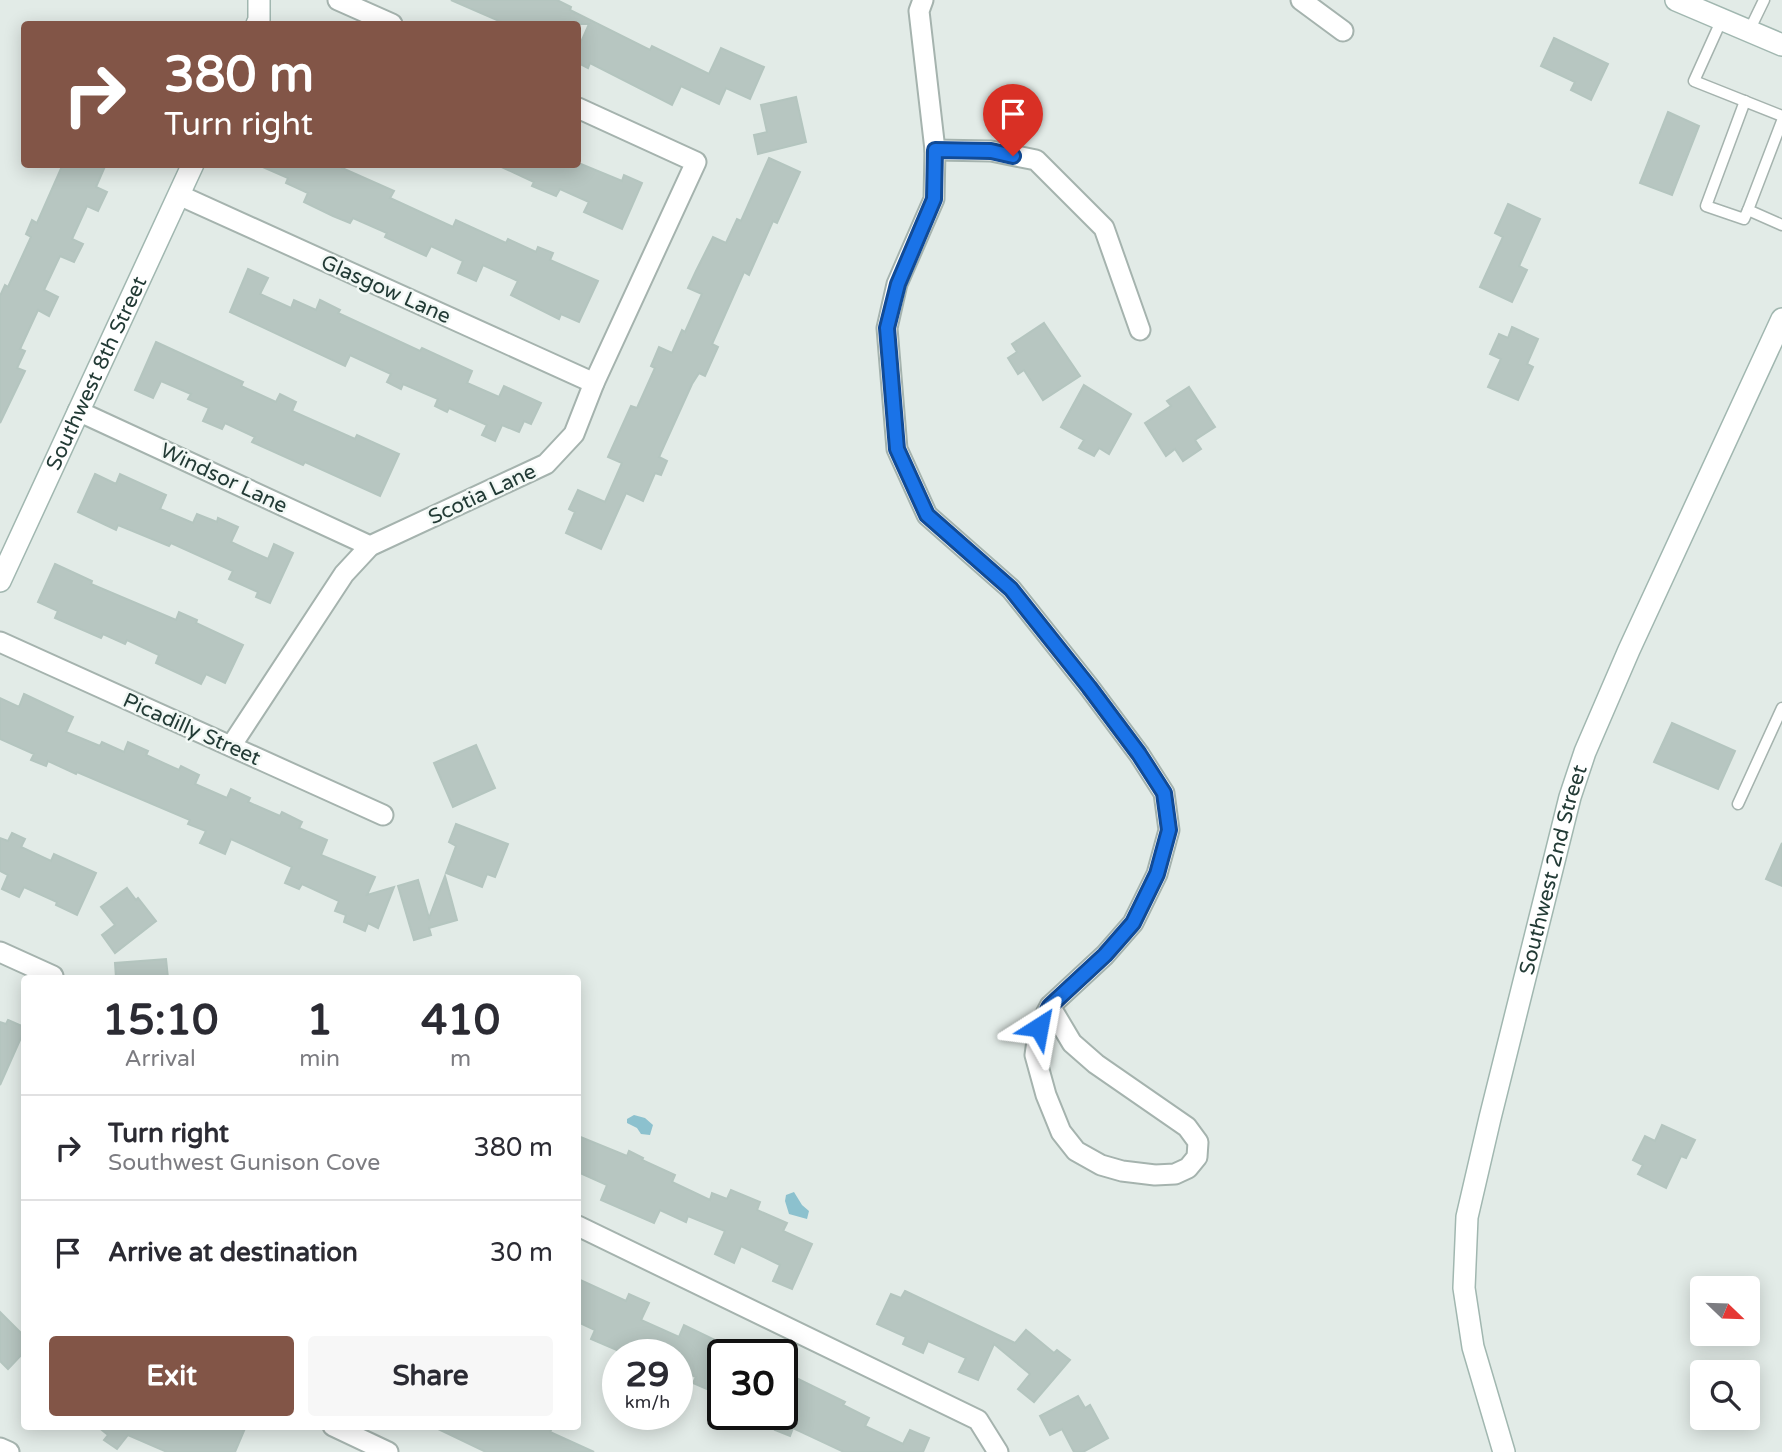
<!DOCTYPE html>
<html lang="en">
<head>
<meta charset="utf-8">
<style>
	body { margin:0; font-family:"Varela Round",sans-serif; background:#f7f7f7; color:#2b2b33; height:100vh; display:flex; flex-direction:column; font-size:26px; white-space:nowrap }
	* { box-sizing:border-box; margin:0 }
	p { font-size:23px; color:#7c7c81 }
	.icon { flex:none; width:38px; height:38px; fill:none; stroke:currentColor; stroke-width:2; stroke-linecap:round; stroke-linejoin:round }
	.map { position:relative; flex:1; overflow:hidden }
	.details { position:absolute; left:21px; top:975px; width:560px; height:455px; display:flex; flex-direction:column; background:#fff; border-radius:7px; box-shadow:0 4px 18px #0003 }
	.details>* { flex:none }
	.top-card { position:absolute; left:21px; top:21px; width:560px; height:147px; border-radius:7px; box-shadow:0 4px 18px #0003; background:#825547; color:#fff; overflow:hidden }
	.needle { width:46px; rotate:113deg }
	.fabs { position:absolute; left:1690px; top:1276px; display:grid; gap:14px }
	.fabs a { display:grid; place-items:center; width:70px; height:70px; border-radius:7px; background:#fff; box-shadow:0 4px 18px #0003; font-size:35px }
	.speed { position:absolute; left:602px; top:1339px; display:flex; gap:14px; font-size:35px; font-weight:700; text-align:center }
	.speed>* { display:grid; place-content:center; width:91px; height:91px; border-radius:50%; background:#fff; box-shadow:0 4px 18px #0003; line-height:1 }
	.speed small { font-size:18px; font-weight:400 }
	.speed .limit { border:4px solid #111; border-radius:10px; background:#fff; color:#111 }
	.pin { position:absolute; display:grid; place-items:center; width:60px; height:60px; color:#fff; margin:-72px -30px; border-radius:50% 50% 50% 0; rotate:-45deg; box-shadow:0 0 7px #0007 }
	.pin .icon { rotate:45deg }
	.me { position:absolute; width:77px; margin:-38px; rotate:34deg; stroke-linejoin:round; filter:drop-shadow(0 0 5px #0008) }
	.turn { display:flex; align-items:center; gap:24px; height:147px; padding:0 28px; font-size:32px }
	.turn .icon { width:91px; height:91px; stroke-width:2.5 }
	.turn b { display:block; font-size:49px; line-height:60px }
	.eta { display:flex; justify-content:space-evenly; align-items:center; height:119px; text-align:center }
	.eta b { font-size:42px; font-weight:800; line-height:49px }
	.button { display:flex; gap:14px; margin-top:auto; padding:14px 28px }
	.button a { flex:1; height:80px; border-radius:7px; background:#825547; color:#fff; font-size:28px; font-weight:800; line-height:80px; text-align:center }
	.button a+a { background:#f7f7f7; color:#2b2b33 }
	ul { padding:0; list-style:none }
	li { display:flex; align-items:center; gap:21px; height:105px; padding:0 28px; border-top:2px solid #e1e1e2 }
	li div { flex:1 }
	li b { display:block; font-size:26px }
	li em { font-style:normal }
	.map>svg:first-child { display:block }
	.water { fill:#8cc1ce }
	.building { fill:#b7c6c1; stroke:#b4c5bf; stroke-width:2 }
	.lines { fill:none; stroke-linecap:round; stroke-linejoin:round }
	.lane-casing { stroke:#a5b3ae; stroke-width:13 }
	.street-casing { stroke:#a5b3ae; stroke-width:23 }
	.secondary-casing { stroke:#a1b7b0; stroke-width:24 }
	.lane { stroke:#fff; stroke-width:10 }
	.street { stroke:#fff; stroke-width:19 }
	.secondary { stroke:#fff; stroke-width:21 }
	.route-casing { stroke:#114b97; stroke-width:18 }
	.route { stroke:#1a73e8; stroke-width:12 }
	.labels { text-anchor:middle; stroke-width:5; stroke-linejoin:round; paint-order:stroke }
	.street-label { font-size:21px; fill:#233b36; stroke:#f2f8f5 }
</style>
</head>
<body>
<div class="map">
<svg width="1782" height="1452" viewBox="0 0 1782 1452">
	<rect width="100%" height="100%" fill="#e2ebe7"/>
	<g class="water">
		<polygon points="634,1115 645,1118 653,1125 650,1135 641,1134 637,1128 627,1123 627,1119"/>
		<polygon points="794,1192 802,1205 809,1211 807,1219 789,1214 785,1201 786,1195"/>
	</g>
	<g class="building">
		<polygon points="451,0 557,0 571,7 570,10 650,50 652,46 709,74 721,48 764,67 750,99 726,88 719,104 681,86 672,105 590,63 588,68 578,63 578,49 589,24 506,24"/>
		<polygon points="1554,38 1608,64 1591,100 1571,90 1575,82 1541,66"/>
		<polygon points="796,97 806,142 758,154 754,135 767,132 761,105"/>
		<polygon points="1668,112 1699,126 1672,195 1640,183"/>
		<polygon points="769,158 800,172 777,223 773,221 749,275 744,272 712,344 718,347 705,376 699,373 692,384 659,457 667,461 661,475 655,473 643,501 626,493 601,549 566,533 575,512 569,509 578,490 605,502 622,463 608,457 631,406 637,408 655,368 651,366 659,347 672,353 682,330 685,332 702,294 688,288 696,271 713,237 726,243 737,219 741,221"/>
		<polygon points="63,164 106,164 96,187 107,192 98,211 87,206 72,239 83,244 74,262 60,256 44,290 58,297 49,316 38,310 20,349 25,351 17,368 25,371 0,423 0,296 5,285 8,287 31,237 26,234 32,220 37,223"/>
		<polygon points="256,164 344,164 342,168 394,191 390,198 453,227 456,220 506,243 508,239 536,252 538,247 553,253 550,260 598,281 579,322 561,314 559,319 511,295 518,281 483,265 476,281 458,273 463,261 431,246 426,256 385,237 387,233 353,218 350,223 333,216 304,202 308,193 286,183 288,178"/>
		<polygon points="495,164 581,164 622,181 624,175 642,183 622,229 584,212 589,202 560,189 556,196 532,186 534,182"/>
		<polygon points="1508,204 1540,219 1519,266 1527,270 1512,302 1480,287 1503,237 1495,233"/>
		<polygon points="248,269 268,278 260,294 291,308 294,300 316,310 320,300 340,310 338,313 420,351 422,348 472,371 467,383 499,397 504,386 541,403 531,424 524,421 519,432 502,425 495,441 482,435 487,425 449,408 447,412 435,406 438,399 403,384 401,389 387,382 391,374 350,355 345,366 230,312"/>
		<polygon points="1044,323 1080,376 1043,400 1024,370 1018,374 1008,358 1017,352 1012,344"/>
		<polygon points="1512,327 1538,339 1527,364 1533,367 1518,400 1488,387 1501,359 1490,354 1499,334 1508,338"/>
		<polygon points="156,342 243,382 241,386 276,402 280,394 296,402 292,411 355,439 357,435 399,454 380,496 305,462 303,465 252,442 255,437 225,423 222,429 203,421 209,408 188,399 191,394 161,381 153,398 135,390"/>
		<polygon points="1084,385 1131,414 1109,454 1099,448 1094,456 1079,448 1084,440 1061,427"/>
		<polygon points="1189,387 1215,427 1195,440 1201,449 1183,461 1175,449 1166,456 1145,423 1171,406 1167,401"/>
		<polygon points="95,474 116,484 120,474 166,495 160,509 193,523 197,514 217,522 218,518 238,527 231,542 268,559 274,544 293,553 270,603 256,597 258,592 229,579 233,571 171,543 169,546 118,525 116,530 78,512"/>
		<polygon points="55,564 92,581 91,584 176,620 179,612 197,620 196,623 243,645 225,683 206,674 201,684 156,663 159,655 127,640 125,644 103,634 101,638 55,618 58,611 38,602"/>
		<polygon points="24,694 73,717 66,732 100,746 102,742 124,752 128,742 148,751 146,755 179,770 181,766 199,775 195,784 227,798 231,789 250,798 248,802 280,816 282,812 302,822 299,828 327,840 321,855 375,877 367,895 394,887 378,928 368,923 365,931 344,922 346,915 335,911 339,901 302,884 299,889 285,883 292,867 231,839 225,854 200,843 206,831 188,824 190,820 77,772 76,774 48,761 46,766 31,760 34,754 0,739 0,698 19,707"/>
		<polygon points="1672,723 1735,751 1718,789 1654,762"/>
		<polygon points="476,745 495,788 453,807 434,763"/>
		<polygon points="456,824 508,844 495,877 487,874 482,887 446,873 456,846 449,842"/>
		<polygon points="12,833 25,839 21,847 51,861 54,854 96,873 77,915 56,905 57,902 24,887 19,897 2,889 8,875 0,871 0,838 8,841"/>
		<polygon points="1782,843 1782,886 1766,879"/>
		<polygon points="445,876 457,920 429,928 431,935 414,940 398,886 418,880 429,918"/>
		<polygon points="127,888 136,900 138,898 156,921 115,953 102,935 115,925 101,907"/>
		<polygon points="166,959 168,978 116,978 115,963"/>
		<polygon points="8,1020 24,1027 24,1031 0,1085 0,1022 6,1024"/>
		<polygon points="1662,1125 1695,1140 1686,1158 1681,1156 1666,1188 1638,1174 1643,1165 1633,1160 1645,1136 1655,1141"/>
		<polygon points="578,1136 627,1156 629,1151 643,1158 642,1160 675,1175 672,1182 710,1200 712,1193 727,1199 731,1190 760,1202 757,1210 787,1223 783,1231 812,1244 792,1289 773,1281 780,1265 741,1246 734,1263 715,1254 725,1231 688,1216 686,1222 660,1210 654,1223 601,1200 607,1185 578,1172"/>
		<polygon points="578,1279 626,1301 629,1294 649,1303 641,1320 679,1337 684,1325 723,1344 723,1396 693,1383 696,1377 677,1369 677,1354 626,1354 591,1339 595,1330 578,1322"/>
		<polygon points="905,1291 1015,1343 1026,1330 1054,1353 1057,1350 1070,1360 1034,1402 1018,1389 1030,1374 994,1344 978,1380 959,1372 966,1358 928,1341 923,1353 903,1344 906,1337 877,1324 891,1294 901,1298"/>
		<polygon points="0,1312 24,1336 24,1352 8,1369 0,1361"/>
		<polygon points="794,1377 845,1402 843,1405 869,1418 865,1426 903,1444 910,1430 929,1438 923,1452 844,1452 793,1428 790,1436 775,1430 782,1414 782,1389 787,1392"/>
		<polygon points="1078,1396 1085,1408 1090,1405 1108,1438 1083,1452 1074,1452 1062,1429 1050,1435 1040,1416"/>
		<polygon points="97,1426 246,1426 235,1452 167,1452 128,1435 117,1449 104,1440 108,1435"/>
		<polygon points="432,1426 553,1426 550,1432 594,1452 486,1452"/>
	</g>
	<g class="lines">
		<g class="lane-casing">
			<g id="lane">
				<polyline points="1722,19 1694,81 1782,116"/>
				<polyline points="1749,31 1764,0"/>
				<polyline points="1745,101 1706,206 1744,219 1748,210"/>
				<polyline points="1782,121 1748,210 1782,225"/>
				<polyline points="1738,804 1782,708"/>
			</g>
		</g>
		<g class="street-casing">
			<g id="street">
				<polyline points="338,0 392,24"/>
				<polyline points="923,0 919,11 935,150 934,199 897,284 887,328 897,449 927,515 1011,589 1089,687 1139,754 1164,793 1169,830 1157,874 1133,923 1105,955 1050,1006 1039,1027 1035,1055 1046,1095 1061,1132 1076,1151 1101,1165 1122,1171 1155,1175 1175,1174 1188,1168 1197,1157 1198,1142 1187,1127 1096,1064 1072,1043 1050,1006"/>
				<polyline points="1301,0 1343,31"/>
				<polyline points="935,150 991,151 1036,160 1104,228 1140,330"/>
				<polyline points="179,195 594,383"/>
				<polyline points="78,411 370,546"/>
				<polyline points="0,642 383,815"/>
				<polyline points="231,746 344,574 370,546 546,464 574,434 594,383 696,162 578,108"/>
				<polyline points="0,952 53,976"/>
				<polyline points="578,1226 978,1420 998,1452"/>
				<polyline points="333,1426 388,1452"/>
				<polyline points="0,1448 9,1452"/>
			</g>
		</g>
		<g class="secondary-casing">
			<g id="secondary">
				<polyline points="1676,0 1782,45"/>
				<polyline points="257,24 259,20 259,0"/>
				<path id="s1" d="M0 581 193 164"/>
				<path id="s2" d="M1504 1452 1473 1347 1464 1288 1467 1217 1490 1118 1570 797 1585 752 1629 650 1782 319"/>
			</g>
		</g>
		<use href="#lane" class="lane"/>
		<use href="#street" class="street"/>
		<use href="#secondary" class="secondary"/>
	</g>
	<g class="lines">
		<g class="route-casing">
			<polyline id="route" points="1013,156 991,151 935,150 934,199 898,284 887,328 897,449 927,515 1011,589 1089,687 1139,754 1164,793 1169,830 1157,874 1133,923 1105,955 1050,1006 1039,1027"/>
		</g>
		<use href="#route" class="route"/>
	</g>
	<g class="labels">
		<g class="street-label">
			<text transform="translate(386 289) rotate(24)" y="7">Glasgow Lane</text>
			<text dy="7" stroke="none"><textPath href="#s1" startOffset="229">Southwest 8th Street</textPath></text>
			<text transform="translate(224 478) rotate(25)" y="7">Windsor Lane</text>
			<text transform="translate(482 494) rotate(-25)" y="7">Scotia Lane</text>
			<text transform="translate(192 729) rotate(24)" y="7">Picadilly Street</text>
			<text dy="7" stroke="none"><textPath href="#s2" startOffset="598">Southwest 2nd Street</textPath></text>
		</g>
	</g>
</svg>
<div class="fabs">
<a><svg class="needle" viewBox="-14 -14 28 28"><path d="M0-13l5 13h-10z" fill="#e53935"/><path d="M0 13l5-13h-10z" fill="#7c7c81"/></svg></a>
<a><svg class="icon" aria-label="search" viewBox="0 0 24 24"><circle cx="10" cy="10" r="6"/><path d="M15 15l6 6"/></svg></a>
</div>
<div class="speed"><div>29<small>km/h</small></div><div class="limit">30</div></div>
<div class="pin" style="left:1013px;top:156px;background:#d93025"><svg class="icon" aria-label="arrive" viewBox="0 0 24 24"><path d="M6 21V4h12l-3 4 3 4H6"/></svg></div>
<svg class="me" style="left:1039px;top:1027px" viewBox="-20 -20 40 40"><path d="M0-17L14 15 0 8-14 15z" fill="#1a73e8" stroke="#fff" stroke-width="4"/></svg>
<div class="top-card">
<div class="turn"><svg class="icon" aria-label="right" viewBox="0 0 24 24"><path d="M7 20v-9h11M14 6l5 5-5 5"/></svg><div><b>380 m</b>Turn right</div></div>
</div>
<section class="details">
<div class="eta">
<div><b>15:10</b><p>Arrival</p></div>
<div><b>1</b><p>min</p></div>
<div><b>410</b><p>m</p></div>
</div>
<ul>
<li><svg class="icon" aria-label="right" viewBox="0 0 24 24"><path d="M7 20v-9h11M14 6l5 5-5 5"/></svg><div><b>Turn right</b><p>Southwest Gunison Cove</p></div><em>380 m</em></li>
<li><svg class="icon" aria-label="arrive" viewBox="0 0 24 24"><path d="M6 21V4h12l-3 4 3 4H6"/></svg><div><b>Arrive at destination</b></div><em>30 m</em></li>
</ul>
<div class="button"><a>Exit</a><a>Share</a></div>
</section>
</div>
</body>
</html>
